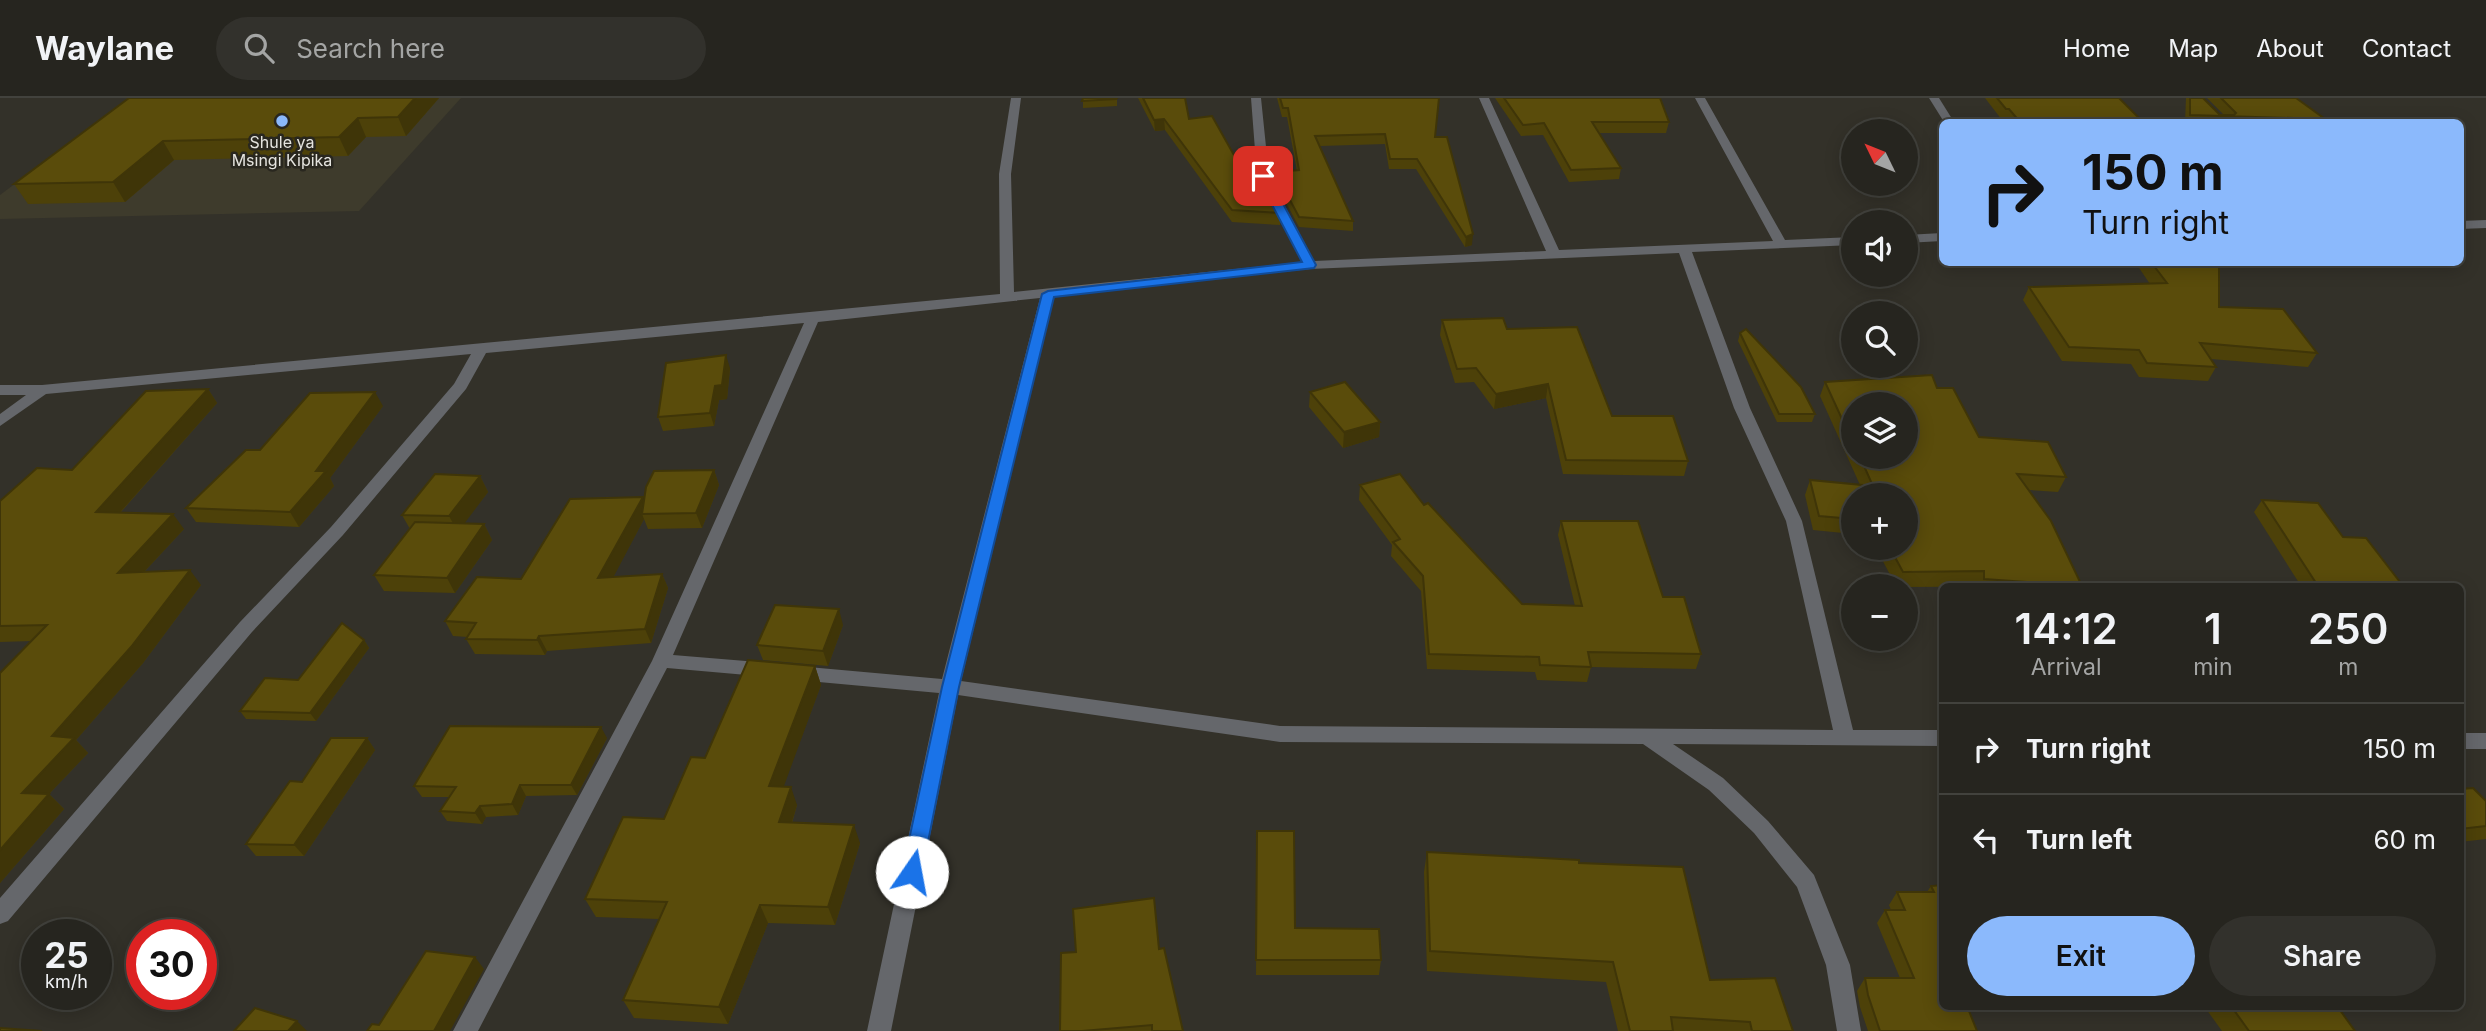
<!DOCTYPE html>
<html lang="en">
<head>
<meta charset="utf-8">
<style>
	body { margin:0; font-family:Inter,sans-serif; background:#32312c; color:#f1f3f6; height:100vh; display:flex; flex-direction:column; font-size:26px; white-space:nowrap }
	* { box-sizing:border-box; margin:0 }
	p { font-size:23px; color:#a4a5a4 }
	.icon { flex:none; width:38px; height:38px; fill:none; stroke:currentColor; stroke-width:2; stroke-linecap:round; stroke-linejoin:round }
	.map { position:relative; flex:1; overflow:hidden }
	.panel { position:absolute; left:1939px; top:485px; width:525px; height:427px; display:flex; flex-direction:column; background:#26251f; border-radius:10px; box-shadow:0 4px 18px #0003,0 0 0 2px #42423d }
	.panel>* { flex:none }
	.guide { position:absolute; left:1939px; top:21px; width:525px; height:147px; border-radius:10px; box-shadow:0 4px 18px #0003,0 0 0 2px #42423d; background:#8bb9fc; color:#111; overflow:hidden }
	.needle { width:46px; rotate:313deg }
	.fabs { position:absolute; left:1841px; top:21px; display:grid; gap:14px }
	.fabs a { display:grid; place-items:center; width:77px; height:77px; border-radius:50%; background:#26251f; box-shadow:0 4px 18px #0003,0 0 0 2px #42423d; font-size:35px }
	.speed { position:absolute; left:21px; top:821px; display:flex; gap:14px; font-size:35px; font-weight:700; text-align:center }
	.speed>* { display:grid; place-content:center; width:91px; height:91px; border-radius:50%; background:#26251f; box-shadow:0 4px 18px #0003,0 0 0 2px #42423d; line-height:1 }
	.speed small { font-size:18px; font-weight:400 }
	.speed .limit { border:10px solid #d22; background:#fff; color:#111 }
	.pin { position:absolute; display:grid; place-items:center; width:60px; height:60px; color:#fff; margin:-30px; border-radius:14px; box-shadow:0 4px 10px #0006 }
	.me { position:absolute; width:77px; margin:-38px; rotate:12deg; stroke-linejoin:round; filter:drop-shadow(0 0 5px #0008) }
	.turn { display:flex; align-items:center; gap:24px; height:147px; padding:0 28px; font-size:32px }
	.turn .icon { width:91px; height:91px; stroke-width:2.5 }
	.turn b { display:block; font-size:49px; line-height:60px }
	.eta { display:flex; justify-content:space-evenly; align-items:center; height:119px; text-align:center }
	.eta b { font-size:42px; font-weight:600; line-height:49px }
	.cta { display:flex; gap:14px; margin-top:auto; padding:14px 28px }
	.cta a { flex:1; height:80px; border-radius:42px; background:#8bb9fc; color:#111; font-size:28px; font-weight:600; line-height:80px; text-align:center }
	.cta a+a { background:#32312c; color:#f1f3f6 }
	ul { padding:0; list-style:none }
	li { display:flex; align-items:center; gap:21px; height:91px; padding:0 28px; border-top:2px solid #42423d }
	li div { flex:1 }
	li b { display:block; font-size:26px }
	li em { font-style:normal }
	header { display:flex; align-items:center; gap:42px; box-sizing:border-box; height:98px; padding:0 35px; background:#26251f; border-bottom:2px solid #42423d }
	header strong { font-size:33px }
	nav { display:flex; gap:38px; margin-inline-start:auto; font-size:24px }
	.search { width:490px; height:63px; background:#32312c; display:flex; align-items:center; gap:18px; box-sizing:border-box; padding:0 24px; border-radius:38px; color:#a4a5a4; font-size:26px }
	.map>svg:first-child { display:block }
	.built { fill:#3e3b2c }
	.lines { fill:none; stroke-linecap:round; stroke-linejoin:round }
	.minor { fill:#65676b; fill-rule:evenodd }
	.wall { fill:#4d4109; fill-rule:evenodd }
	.shaded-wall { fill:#3f3508 }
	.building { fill:#5a4c0b; stroke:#3f3508; stroke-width:2 }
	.route { fill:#1a73e8; stroke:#114b97; stroke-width:2 }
	.poi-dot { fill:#8bb9fc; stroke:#29271f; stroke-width:2.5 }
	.labels { text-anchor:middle; stroke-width:5; stroke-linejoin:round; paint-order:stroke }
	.far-poi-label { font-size:16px; fill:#e5e4df; stroke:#29271f }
</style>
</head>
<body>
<header>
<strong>Waylane</strong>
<div class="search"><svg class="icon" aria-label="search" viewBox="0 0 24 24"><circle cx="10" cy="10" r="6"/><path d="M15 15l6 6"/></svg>Search here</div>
<nav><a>Home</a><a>Map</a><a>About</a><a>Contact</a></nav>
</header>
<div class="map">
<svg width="2486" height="933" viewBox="0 0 2486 933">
	<rect width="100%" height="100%" fill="#333129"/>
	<polygon class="built" points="129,0 461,0 359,113 0,121 0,97"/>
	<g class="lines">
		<g class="minor">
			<path d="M1011 0H1021L1011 76 1014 194 1302 164 1257 78 1251 0H1261L1269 78 1314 163 1546 153 1479 0H1489L1559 152 1773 143 1695 0H1705L1785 142 1853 139V147L1692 154 1750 310 1802 423 1853 632H1942V648L1673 646 1723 680 1768 723 1814 777 1850 867 1861 933H1837L1826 867 1797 789 1754 735 1709 692 1643 646 1280 644 958 597 891 933H867L939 595 797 582 790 580 787 575 790 570 797 568 942 581 1040 200 818 224 673 557 769 565 776 567 778 572 776 577 769 579 667 570 478 933H453L652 563 804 225 486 255 466 291 343 437 252 534 8 823 0 826V800L240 524 331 429 454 286 471 256 46 296 0 328V316L26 297H0V287H42L1000 196 999 76ZM1679 155 1734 310 1786 423 1833 632 1280 628 961 583 1054 198 1310 171Z"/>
			<polygon points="1929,0 1939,0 1954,24 1944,24"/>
			<polygon points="2486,122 2486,130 2460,131 2460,123"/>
			<polygon points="1942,135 1942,143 1906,145 1906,137"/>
			<rect x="2460" y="635" width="26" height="16"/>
		</g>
	</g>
	<g class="wall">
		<polygon points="129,0 439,0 406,38 366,39 348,58 174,62 125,104 28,106 14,86"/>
		<polygon points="1083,0 1117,0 1117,8 1083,10"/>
		<polygon points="1138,0 1185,0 1189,21 1244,75 1280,115 1280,127 1232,124 1165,32 1155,33"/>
		<polygon points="1277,0 1439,0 1435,39 1472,147 1465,149 1416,71 1389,71 1385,46 1320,48 1353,123 1353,133 1299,129 1275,84 1275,74 1297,73 1287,19 1282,19"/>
		<polygon points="1495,0 1660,0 1669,24 1666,35 1599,35 1621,70 1619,81 1569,84 1543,37 1521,38"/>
		<polygon points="1985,0 2119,0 2143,24 2007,24 2005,22 2002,22"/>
		<polygon points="2186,0 2203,0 2220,17 2224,17 2207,0 2296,0 2325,21 2323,24 2185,24"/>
		<polygon points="2135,164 2219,164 2219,209 2317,255 2308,269 2211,261 2216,269 2208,283 2139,279 2131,266 2062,263 2023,202 2029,189 2150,186"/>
		<polygon points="1442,222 1507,231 1612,318 1688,363 1684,378 1563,376 1546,300 1494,311 1474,284 1455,285 1440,237"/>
		<polygon points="1740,235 1815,316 1812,324 1777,324 1738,243"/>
		<polygon points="730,270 727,301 719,302 714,328 663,333 658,319"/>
		<path d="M1825 284 1937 290 1979 339 2066 379 2058 394 2029 392 2082 488 1906 489V488H1896L1876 450H1906L1853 397V436L1813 432 1805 397 1810 382 1860 387 1820 298ZM1853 306 1906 359H1853Z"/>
		<polygon points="208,291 217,305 120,415 184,431 144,474 201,487 143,565 76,642 88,655 49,696 64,711 0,785 0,575 32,543 0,544 0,403 72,372"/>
		<polygon points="1310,294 1380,324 1379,339 1343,350 1309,309"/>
		<polygon points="383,308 330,380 334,388 299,429 196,424 186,410 260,352"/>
		<polygon points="714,372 719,387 702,430 648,431 644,421 613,479 662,476 668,490 651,545 547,553 545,557 475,556 466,541 468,539 453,538 445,523 521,481 643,399 644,402"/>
		<polygon points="480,378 488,394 464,425 484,426 492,442 455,495 384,493 374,477 410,431 402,417"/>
		<polygon points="1360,387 1424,407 1522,506 1575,508 1558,437 1561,423 1663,499 1701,556 1696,571 1591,569 1587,584 1537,582 1535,574 1427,571 1421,493 1391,458 1392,447 1359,402"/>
		<polygon points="2262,402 2343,439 2403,488 2301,488 2254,414"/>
		<polygon points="843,527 828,568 763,562 757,547"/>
		<polygon points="364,542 369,550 316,623 246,621 240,613 298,582"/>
		<polygon points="815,568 821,587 783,689 797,707 792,725 860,745 835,827 768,825 728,926 634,920 623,902 659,821 596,819 585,801 664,721 705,660"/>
		<polygon points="367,640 375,652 304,758 256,758 246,746 302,684"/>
		<polygon points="607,640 577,697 526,698 518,717 486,719 482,726 447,723 440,713 449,699 422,699 414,688"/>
		<polygon points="2460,691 2486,703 2486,741 2460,744"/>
		<polygon points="1257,733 1295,830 1381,862 1379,877 1256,877"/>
		<polygon points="1427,754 1579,765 1710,882 1793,933 1618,933 1606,884 1427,873 1424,774"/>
		<polygon points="1942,787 1942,908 1977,933 1868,933 1860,909 1857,893 1865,880 1900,880 1877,825 1885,812 1891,812 1889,807 1897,794 1927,794 1931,788"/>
		<polygon points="1159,851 1183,933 1060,933"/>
		<polygon points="2204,908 2337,908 2355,933 2222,933"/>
	</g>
	<g class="shaded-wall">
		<polygon points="415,0 439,0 406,38 398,19"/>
		<polygon points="358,20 366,39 348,58 339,39"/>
		<polygon points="1164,21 1165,32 1155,33 1154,22"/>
		<polygon points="163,43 174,62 125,104 113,84"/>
		<polygon points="1473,136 1472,147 1465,149 1466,139"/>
		<polygon points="726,257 730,270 727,301 719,302 714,328 710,315 715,288"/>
		<polygon points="1548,286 1546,300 1494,311 1496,296"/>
		<polygon points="208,291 217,305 107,429 96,414"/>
		<polygon points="375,294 383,308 330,380 334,388 299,429 290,414 316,373"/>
		<polygon points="1380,324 1379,339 1343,350 1344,334"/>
		<polygon points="714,372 719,387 702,430 696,415"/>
		<polygon points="480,378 488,394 458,434 449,418"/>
		<polygon points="643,399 649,413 642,416 644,421 605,495 598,480"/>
		<polygon points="173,416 184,431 129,490 118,475"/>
		<polygon points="484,426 492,442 455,495 447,480"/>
		<polygon points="190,472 201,487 143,565 76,642 88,655 49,696 64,711 0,785 0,752 22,695 52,638"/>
		<polygon points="662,476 668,490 651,545 645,531"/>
		<polygon points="839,511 843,527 828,568 823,553"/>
		<polygon points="539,538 547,553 545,557 537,542"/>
		<polygon points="364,542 369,550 316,623 310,615"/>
		<polygon points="815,568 821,587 777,707 769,688"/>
		<polygon points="601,629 607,640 577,697 571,687"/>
		<polygon points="367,640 375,652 304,758 294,747"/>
		<polygon points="520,687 526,698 518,717 512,706"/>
		<polygon points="791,689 797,707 786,743 779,724"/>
		<polygon points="480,708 486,719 482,726 475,715"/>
		<polygon points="854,727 860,745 835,827 828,809"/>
		<polygon points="760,807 768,825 728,926 719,909"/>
		<polygon points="475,859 484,871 450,933 434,933"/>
		<polygon points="297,923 307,933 288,933"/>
	</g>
	<g class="building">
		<polygon points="129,0 415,0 398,19 358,20 339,39 163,43 113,84 14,86"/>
		<polygon points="1083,0 1117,0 1116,1 1082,3"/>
		<polygon points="1143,0 1185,0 1189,21 1212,18 1244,75 1258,74 1280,115 1232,112 1164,21 1154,22"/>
		<polygon points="1280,0 1439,0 1435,39 1447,39 1473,136 1466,139 1417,61 1390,61 1385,36 1315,38 1353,123 1299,119 1275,74 1299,72 1288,10 1283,10"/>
		<polygon points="1504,0 1660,0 1669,24 1592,24 1621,70 1571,72 1544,25 1523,27"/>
		<polygon points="1997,0 2119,0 2143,24 2020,24 2009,11 2006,11"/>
		<polygon points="2190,0 2203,0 2220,17 2234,17 2236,15 2221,0 2296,0 2325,21 2190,17"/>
		<polygon points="2151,164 2219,164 2219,209 2283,211 2317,255 2200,245 2216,269 2147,265 2139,252 2069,249 2029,189 2167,185"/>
		<polygon points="1503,220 1507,231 1577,229 1612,318 1673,318 1688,363 1566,362 1548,286 1496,296 1476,270 1457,271 1442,222"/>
		<polygon points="1746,231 1801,289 1815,316 1779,316 1740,235"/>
		<polygon points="726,257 722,287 715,288 710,315 658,319 666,265"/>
		<polygon points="1932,277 1937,290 1953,290 1979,339 2048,344 2066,379 2017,376 2051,423 2082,488 1984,481 1984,473 1903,474 1890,450 1906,450 1906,397 1853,397 1853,421 1819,418 1810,382 1873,388 1860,359 1906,359 1906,306 1853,306 1853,345 1825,284"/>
		<polygon points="1345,284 1380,324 1344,334 1310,294"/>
		<polygon points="208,291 96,414 173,416 118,475 190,472 131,549 52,638 74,640 22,695 49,696 0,752 0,575 47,527 0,528 0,403 37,370 72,372 146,293"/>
		<polygon points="375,294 316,373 326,373 290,414 186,410 246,352 260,352 310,295"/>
		<polygon points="714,372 696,415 642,416 646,389 654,373"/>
		<polygon points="435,376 480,378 449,418 402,417"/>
		<polygon points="1400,376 1424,407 1428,405 1522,506 1582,508 1561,423 1638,423 1663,499 1684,499 1701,556 1588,554 1591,569 1540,567 1539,559 1429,556 1423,478 1393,444 1400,441 1360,387"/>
		<polygon points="643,399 598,480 662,476 645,531 539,538 537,542 466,541 476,525 445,523 477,479 521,481 570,401"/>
		<polygon points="2262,402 2318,405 2343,439 2366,440 2403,488 2318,488"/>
		<polygon points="415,424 484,426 447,480 374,477"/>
		<polygon points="775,507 839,511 823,553 757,547"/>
		<polygon points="342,525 364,542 310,615 240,613 265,580 298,582"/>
		<polygon points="748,562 815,568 769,688 791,689 779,724 854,727 828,809 760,807 719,909 623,902 667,804 585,801 623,719 664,721 691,659 705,660"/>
		<polygon points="450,628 601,629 571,687 520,687 512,706 480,708 475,715 440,713 456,689 414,688"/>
		<polygon points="331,640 367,640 294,747 246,746 290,683 302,684"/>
		<polygon points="2473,690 2486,703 2486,728 2460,731 2460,691"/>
		<polygon points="1257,733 1294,733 1295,830 1379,831 1381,862 1256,862"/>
		<polygon points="1427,754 1579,762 1579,765 1683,769 1710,882 1775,880 1793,933 1752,933 1750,924 1671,919 1673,933 1630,933 1613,864 1430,853"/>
		<polygon points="1942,787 1942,908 1967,908 1977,933 1880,933 1868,897 1865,880 1914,880 1885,812 1905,812 1897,794 1934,794 1931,788"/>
		<polygon points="1154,800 1159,851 1164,850 1183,933 1152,933 1152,927 1082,933 1060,933 1061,855 1076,854 1073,811"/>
		<polygon points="426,853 475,859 434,933 367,933 372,926 379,927"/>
		<polygon points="2231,908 2337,908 2355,933 2249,933"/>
		<polygon points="255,910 297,923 288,933 234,933"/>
		<polygon points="0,930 42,933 0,933"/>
	</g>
	<polygon class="route" points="1263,74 1268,78 1316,167 1314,170 1054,199 959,589 922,774 919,780 912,783 905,780 902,774 942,589 1042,196 1048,193 1302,164 1257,78"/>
	<circle class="poi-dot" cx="282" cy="23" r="7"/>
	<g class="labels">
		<g class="far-poi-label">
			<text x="282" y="50">Shule ya<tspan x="282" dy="18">Msingi Kipika</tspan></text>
		</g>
	</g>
</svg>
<div class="fabs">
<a><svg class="needle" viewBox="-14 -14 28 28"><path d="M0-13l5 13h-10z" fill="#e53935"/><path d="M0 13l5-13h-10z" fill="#a4a5a4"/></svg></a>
<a><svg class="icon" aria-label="sound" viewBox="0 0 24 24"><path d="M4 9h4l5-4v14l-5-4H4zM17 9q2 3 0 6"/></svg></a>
<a><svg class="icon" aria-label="search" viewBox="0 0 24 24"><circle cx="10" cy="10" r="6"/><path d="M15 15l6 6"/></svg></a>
<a><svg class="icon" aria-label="layers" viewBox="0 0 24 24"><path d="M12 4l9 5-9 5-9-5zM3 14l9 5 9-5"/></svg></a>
<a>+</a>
<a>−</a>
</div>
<div class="speed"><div>25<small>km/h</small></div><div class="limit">30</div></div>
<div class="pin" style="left:1263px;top:78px;background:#d93025"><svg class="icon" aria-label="arrive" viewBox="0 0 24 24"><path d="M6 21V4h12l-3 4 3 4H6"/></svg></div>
<svg class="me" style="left:912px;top:774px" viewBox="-20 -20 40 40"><circle r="19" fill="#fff"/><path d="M0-13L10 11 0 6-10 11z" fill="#1a73e8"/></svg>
<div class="guide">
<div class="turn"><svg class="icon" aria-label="right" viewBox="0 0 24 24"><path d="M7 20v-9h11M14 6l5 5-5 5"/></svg><div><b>150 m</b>Turn right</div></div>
</div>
<section class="panel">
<div class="eta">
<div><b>14:12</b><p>Arrival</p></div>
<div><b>1</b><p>min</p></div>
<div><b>250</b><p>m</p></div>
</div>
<ul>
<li><svg class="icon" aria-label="right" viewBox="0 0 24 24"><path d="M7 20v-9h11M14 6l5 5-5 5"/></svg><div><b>Turn right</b></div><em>150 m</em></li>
<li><svg class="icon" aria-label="left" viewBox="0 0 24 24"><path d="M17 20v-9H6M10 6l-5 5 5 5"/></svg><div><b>Turn left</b></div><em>60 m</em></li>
</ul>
<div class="cta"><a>Exit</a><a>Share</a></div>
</section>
</div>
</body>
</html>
